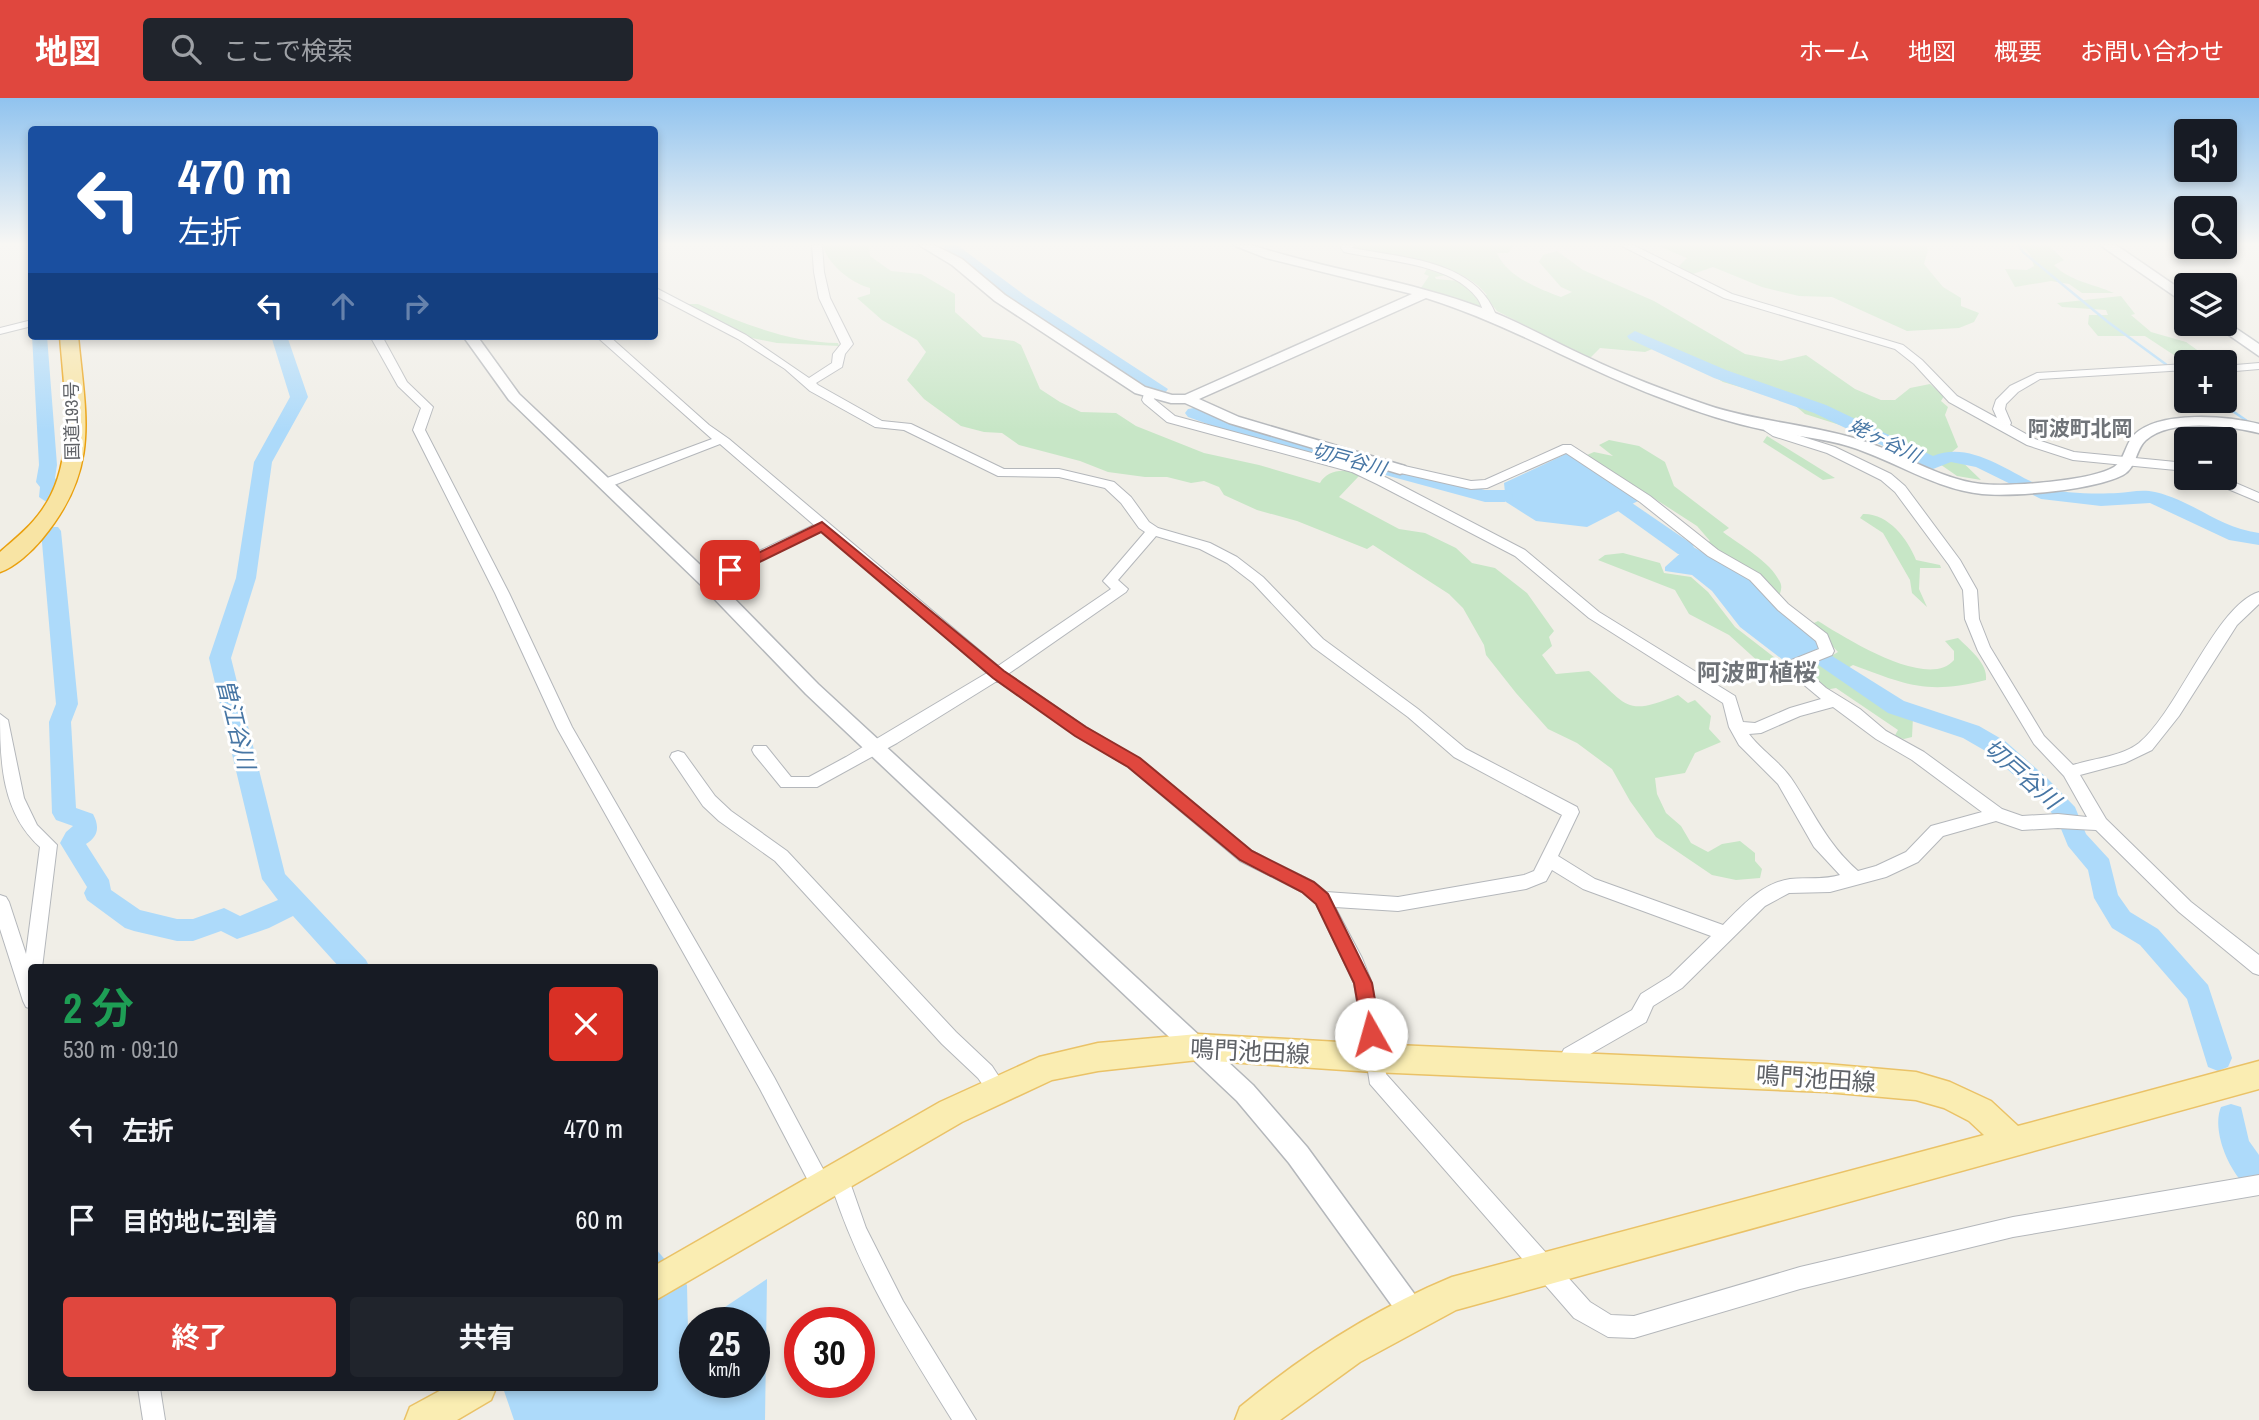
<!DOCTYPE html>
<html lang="ja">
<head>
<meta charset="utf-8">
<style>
	body { margin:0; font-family:"Archivo Narrow","Noto Sans JP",sans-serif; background:#20242c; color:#f1f3f6; height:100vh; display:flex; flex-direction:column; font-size:26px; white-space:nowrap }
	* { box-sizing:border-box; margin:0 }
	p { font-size:23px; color:#9ea1a6 }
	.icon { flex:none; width:38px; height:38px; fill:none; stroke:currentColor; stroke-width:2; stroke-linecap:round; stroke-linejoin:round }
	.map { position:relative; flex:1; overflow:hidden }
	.side { position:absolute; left:28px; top:866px; width:630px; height:427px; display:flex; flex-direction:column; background:#171b24; border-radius:7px; box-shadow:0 4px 10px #0003 }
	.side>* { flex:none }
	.guide { position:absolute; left:28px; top:28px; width:630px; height:214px; border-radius:7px; box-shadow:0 4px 10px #0003; background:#1a4fa0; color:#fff; overflow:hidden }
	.buttons { position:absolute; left:2174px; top:21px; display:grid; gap:14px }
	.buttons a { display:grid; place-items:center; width:63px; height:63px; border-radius:7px; background:#171b24; box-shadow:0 4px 10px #0003; font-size:35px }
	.speed { position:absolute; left:679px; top:1209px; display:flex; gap:14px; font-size:35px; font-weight:700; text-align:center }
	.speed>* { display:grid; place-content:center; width:91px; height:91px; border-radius:50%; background:#171b24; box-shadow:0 4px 10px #0003; line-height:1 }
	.speed small { font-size:18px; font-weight:400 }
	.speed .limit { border:10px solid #d22; background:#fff; color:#111 }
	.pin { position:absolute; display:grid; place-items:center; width:60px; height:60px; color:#fff; margin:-30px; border-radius:14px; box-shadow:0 4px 10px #0006 }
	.me { position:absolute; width:77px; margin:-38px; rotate:353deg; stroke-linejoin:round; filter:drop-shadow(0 0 5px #0008) }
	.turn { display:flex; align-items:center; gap:24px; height:147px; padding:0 35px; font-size:32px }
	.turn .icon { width:91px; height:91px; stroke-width:2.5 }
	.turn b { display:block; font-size:49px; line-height:60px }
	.lanes { display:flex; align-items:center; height:66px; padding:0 35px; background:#0003; justify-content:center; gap:35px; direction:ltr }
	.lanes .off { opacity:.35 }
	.round { display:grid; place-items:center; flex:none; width:74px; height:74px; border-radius:7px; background:#20242c }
	.overview { display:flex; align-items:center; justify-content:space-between; height:119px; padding:0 35px }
	h1 { font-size:42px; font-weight:700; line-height:52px; color:#1e9e55 }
	.primary-button { display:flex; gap:14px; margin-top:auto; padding:14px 35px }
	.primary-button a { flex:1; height:80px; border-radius:7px; background:#e0473e; color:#fff; font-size:28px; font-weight:700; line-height:80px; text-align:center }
	.primary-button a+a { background:#20242c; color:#f1f3f6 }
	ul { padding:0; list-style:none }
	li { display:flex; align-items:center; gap:21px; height:91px; padding:0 35px }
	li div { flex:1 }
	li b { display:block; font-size:26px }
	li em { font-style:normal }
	header { display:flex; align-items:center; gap:42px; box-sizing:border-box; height:98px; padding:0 35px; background:#e0473e; color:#fff }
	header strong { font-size:33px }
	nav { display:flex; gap:38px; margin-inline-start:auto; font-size:24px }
	.search { width:490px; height:63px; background:#20242c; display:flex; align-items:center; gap:18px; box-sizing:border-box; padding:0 24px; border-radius:7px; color:#9ea1a6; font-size:26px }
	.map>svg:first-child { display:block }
	.green { fill:#c7e6c6 }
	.water { fill:#addafa }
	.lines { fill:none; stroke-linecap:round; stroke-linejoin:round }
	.stream { stroke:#addafa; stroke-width:2.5 }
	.river { fill:#addafa; fill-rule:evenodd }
	.minor-casing { stroke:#b4b7bb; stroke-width:2 }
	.tertiary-casing { stroke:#b4b7bb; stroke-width:3 }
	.secondary-casing { stroke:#b6b9be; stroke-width:3 }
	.primary-casing { stroke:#eac267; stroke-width:3 }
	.trunk-casing { stroke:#eaa00e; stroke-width:3 }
	.minor { fill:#fff; fill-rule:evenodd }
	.tertiary { fill:#fff; fill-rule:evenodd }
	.secondary { fill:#fff; fill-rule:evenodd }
	.primary { fill:#faedb2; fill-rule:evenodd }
	.trunk { fill:#f8e4a4; fill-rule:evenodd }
	.route { fill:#e0473e; stroke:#922e28; stroke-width:2 }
	.labels { text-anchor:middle; stroke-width:6; stroke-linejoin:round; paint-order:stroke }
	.far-street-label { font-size:18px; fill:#5f6267; stroke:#fff }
	.far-water-label { font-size:19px; font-style:italic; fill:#4776a4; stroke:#fff }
	.far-quarter-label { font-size:21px; font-weight:bold; fill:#707479; stroke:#fff }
	.water-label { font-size:23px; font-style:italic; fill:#4776a4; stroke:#fff }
	.quarter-label { font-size:24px; font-weight:bold; fill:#707479; stroke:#fff }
	.near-street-label { font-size:24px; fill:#5f6267; stroke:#fff }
</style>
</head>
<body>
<header>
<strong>地図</strong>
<div class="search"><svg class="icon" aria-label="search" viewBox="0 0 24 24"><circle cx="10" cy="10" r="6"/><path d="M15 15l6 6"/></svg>ここで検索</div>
<nav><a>ホーム</a><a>地図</a><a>概要</a><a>お問い合わせ</a></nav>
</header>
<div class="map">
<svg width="2259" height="1322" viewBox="0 0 2259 1322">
	<rect width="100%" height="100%" fill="#f0eee7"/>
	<g class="green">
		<path d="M823 147H869L870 158 891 173 921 176 955 196V214L983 239 1014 243 1021 247 1040 291 1060 304 1081 314 1116 315 1136 328 1204 355 1259 367 1320 385C1327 372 1347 369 1359 378L1339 399 1399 431 1425 435 1456 450 1472 465 1495 470 1527 495 1554 533 1549 539 1552 548 1542 557 1556 576 1589 573C1628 608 1625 619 1678 597L1688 605 1695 602 1711 618 1709 631 1721 644 1695 655 1685 675 1655 680 1657 696 1666 715 1681 728 1691 745 1708 754 1722 746 1740 743 1755 755V763L1762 771 1760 780 1736 782 1712 777 1656 739 1630 703 1612 671 1577 645 1548 631 1516 595 1486 557 1484 547 1463 510 1449 496 1373 447 1367 451 1297 423 1257 412 1224 397 1219 389 1204 383 1191 385 1167 379H1145L1108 374 1080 363 1019 347 1002 335 984 334 961 328 924 301 907 282 926 254 917 242 882 222 857 200 870 196V190C851 185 827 166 823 147Z"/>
		<path d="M1353 147H1513L1508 155H1497C1506 178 1539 191 1561 199L1572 194 1561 189 1539 164 1543 157 1557 153 1583 172 1654 203 1745 256 1781 263 1806 257 1855 291 1881 302H1895L1910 290 1930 286 1944 298 1941 303 1948 309 1945 317 1958 349 1952 354 1981 382 1957 378 1924 355 1905 345H1897L1805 316 1791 304 1723 284 1662 247 1645 254 1600 250 1590 260 1497 213 1489 203 1482 204V209L1421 190 1429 178 1424 176 1427 171 1446 177 1435 179 1436 181 1459 183 1477 198 1487 197C1462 164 1394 159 1356 152Z"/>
		<polygon points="1656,147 1926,147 1928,152 1924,166 1943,189 1961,200 1961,208 1979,215 1974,224 1959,230 1907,233 1832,199 1799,198 1762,189 1713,169 1693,176 1685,175 1679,168 1687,160"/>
		<path d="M2021 147H2048L2064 162 2054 167C2069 183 2094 186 2114 195H2082L2069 186 2051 183 2015 189 2005 171 2027 172 2034 168 2030 156Z"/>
		<polygon points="2121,198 2135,216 2131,217 2151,234 2186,244 2214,264 2186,265 2145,238 2098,238 2088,226 2089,217 2108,217 2106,212 2062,209 2057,205"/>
		<path d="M686 206H698C744 226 788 244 838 245L839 248 777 245 747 239Z"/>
		<polygon points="1767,338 1835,380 1823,382 1763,344"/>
		<path d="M1609 342 1639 348 1665 364 1674 388 1729 430 1723 434C1741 448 1770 463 1780 484 1783 490 1780 495 1778 501L1707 445 1710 443 1697 428 1587 357 1594 354 1613 358 1599 347Z"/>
		<path d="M1863 416C1888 415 1908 441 1916 462L1940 467 1941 470H1920L1919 491 1927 509 1912 495 1910 482 1883 435 1860 420Z"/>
		<polygon points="1623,455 1660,465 1664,475 1691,479 1708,494 1735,529 1783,566 1786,573 1780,579 1772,576 1729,537 1689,516 1675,492 1598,462 1605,457"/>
		<path d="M1818 523C1844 539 1928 593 1954 562V553L1945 543 1958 540C1969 551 1988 565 1986 582 1927 597 1907 587 1853 567L1839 575 1891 610 1913 619 1912 639 1904 641 1894 639 1898 632 1836 590 1825 592 1807 576 1811 570 1838 554 1812 526Z"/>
	</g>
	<g class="water">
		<polygon points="1568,355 1638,403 1587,429 1536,423 1506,404 1504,385"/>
		<polygon points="1693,449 1743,475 1776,508 1817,542 1819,551 1787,565 1740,529 1712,493 1692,477 1665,473 1665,469 1685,451"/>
		<polygon points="655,1150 687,1187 688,1233 695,1229 695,1284 754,1284 754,1225 701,1225 767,1181 765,1322 514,1322 503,1290 654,1290"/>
	</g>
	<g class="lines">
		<g class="stream">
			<polyline points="2019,147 2023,154 2108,224 2186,281"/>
			<polyline points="2218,303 2250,325"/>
		</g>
		<g class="river">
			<polygon points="941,147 957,147 1027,199 1168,291 1165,295 1153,295 1015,205"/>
			<path d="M1635 233 1726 272 1826 307 1933 358C1971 342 2009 375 2043 389 2062 396 2098 396 2118 395 2129 394 2143 391 2155 394 2194 403 2217 429 2259 435V447L2229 442 2150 405 2101 408 2041 401 1976 369 1951 364 1933 371 1927 369 1814 315 1714 280 1629 241 1627 238Z"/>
			<polygon points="32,237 47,238 57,367 55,380 59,385 57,399 48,405 39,399 40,389 36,384 39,367"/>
			<path d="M271 238H287L308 299 272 364 256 480 231 560 285 776 366 862 370 870H340L293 818 269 830 237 841 221 833 193 843H177L134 833 125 830 87 802 84 795 87 789 60 745 66 734 73 728 56 722 52 715 49 624 56 606 41 433 44 429H58L61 433 78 606 71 624 76 710 93 716C100 729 98 739 86 746L109 782 111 792 140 812 177 821H193L224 810 240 818 278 802 262 781 209 560 236 480 254 364 290 299Z"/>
			<polygon points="1194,310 1253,330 1485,392 1505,392 1514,398 1505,404 1485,404 1241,338 1188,319 1185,315 1188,311"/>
			<polygon points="1625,403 1632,405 1692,446 1695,451 1692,456 1678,456 1618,413 1616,409 1618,405"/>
			<polygon points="1824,553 1904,603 1979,628 2005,643 2048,681 2075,709 2086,736 2109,761 2118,797 2130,814 2158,831 2208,887 2232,960 2228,969 2218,973 2208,969 2187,901 2140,847 2112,830 2094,800 2088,772 2068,748 2057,721 2032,693 1989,655 1963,640 1888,615 1817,566 1813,561 1817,556"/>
			<path d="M2231 1006 2241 1009 2249 1043 2259 1057V1097C2234 1087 2210 1035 2221 1009Z"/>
		</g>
		<g class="minor-casing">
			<g id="minor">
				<polygon points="654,147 660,147 654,154"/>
				<path d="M812 147H822L824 174 830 200 853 246 845 256 842 269 816 285 818 287 882 323 911 326 1004 371H1059L1114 384 1131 399 1149 424 1158 430 1210 445 1237 459 1263 479 1323 541 1418 611 1466 651 1577 709 1579 714 1558 758 1595 781 1723 827C1742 808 1762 785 1790 781 1807 779 1824 782 1840 777L1814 749 1778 686 1739 647 1729 629 1723 605 1589 520 1515 458 1377 386 1352 374 1167 324 1144 305 1142 302 1145 293H1153L1154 301 1175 318 1360 368 1387 380 1525 452 1599 514 1735 598 1743 624 1755 625 1790 610 1821 601 1791 576 1787 567 1789 563 1819 551 1816 543 1778 512 1750 482 1708 458 1640 404 1566 355 1487 390 1471 391 1396 374 1394 371 1400 367 1471 383 1485 382 1563 347H1571L1650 398 1718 452 1760 476 1788 506 1827 536 1834 553 1832 557 1802 569 1826 590 1860 611 1886 633 1924 654 2002 711 2022 718 2058 716 2087 719 2064 678 2034 646 1978 553 1965 521 1963 492 1949 467 1895 394 1881 382 1827 355 1773 338 1764 332V326H1772L1781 332 1835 349 1891 376 1905 388 1960 462 1977 492 1979 521 1990 549 2044 638 2073 667C2094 660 2121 659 2139 645 2178 613 2216 507 2259 494V506L2237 527 2179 618 2152 652 2125 665 2080 677 2106 721 2191 804 2259 857V877L2253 875 2179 814 2096 732 2058 730 2022 732 1996 723 1943 738 1918 764 1886 779 1830 794 1789 795 1765 808 1682 890 1653 908 1646 924 1578 963 1572 975 1565 978 1558 975 1555 969 1564 951 1632 912 1641 896 1670 878 1711 838 1583 791 1552 772 1546 783 1526 791 1398 813 1335 809 1362 860 1372 885 1386 976 1590 1204 1611 1217 1634 1218 1800 1169 2013 1119 2259 1077V1097L2013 1139 1800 1191 1634 1240 1608 1239 1574 1220 1370 986 1354 885 1316 806 1302 794 1240 763 1128 669 1076 637 997 583 897 645 817 689H781L754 656 752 652 754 648H766L791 679H809L846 659 987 575 822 433 712 486H702L700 483 702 480 814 427 720 346 609 389H599V383L712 341 596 238H609L709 327 729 341 998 568 1111 491 1103 483 1145 434 1139 430 1121 405 1105 390 1059 379 998 378 904 332 875 329 810 293 785 271 738 241 654 197V189L746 237 809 280 832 265 833 256 841 246 819 200 814 174ZM1156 438 1200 451 1227 465 1253 485 1313 549 1408 619 1454 659 1562 717 1534 773 1524 777 1398 799 1326 794 1314 784 1252 753 1140 661 1086 629 1008 576 1126 494 1128 491 1118 482ZM1833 609 1876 641 1912 662 1982 714 1931 728 1906 754 1876 768 1858 773C1826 745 1814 714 1791 680 1779 663 1761 652 1749 636L1761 635 1800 618Z"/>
				<path d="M1343 147H1354L1352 150C1403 160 1475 162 1496 217L1486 219C1483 213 1481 205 1477 200 1451 165 1384 163 1344 154L1341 150Z"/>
				<polygon points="1620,147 1633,147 1732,196 1903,247 1922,262 1957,298 1997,320 1993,311 1996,302 2010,288 2037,275 2186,266 2186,272 2040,281 2018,294 2006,306 2005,311 2011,325 2010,327 2035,341 2074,354 2186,365 2186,373 2073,362 2027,347 1949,304 1914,266 1895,251 1724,200"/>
				<polygon points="32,222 32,228 0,236 0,230"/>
				<path d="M370 238H382L407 284 433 309 425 332 509 495 572 629 774 979 831 1086 829 1080 832 1073 839 1070 846 1073 866 1130 903 1203 976 1322H952C904 1245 861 1177 832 1089L829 1096 822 1099 815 1096 760 991 557 630 495 495 413 332 421 310 398 288Z"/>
				<polygon points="2259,265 2259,271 2224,274 2224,268"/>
				<polygon points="2208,380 2224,380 2259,395 2259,404 2209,383"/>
				<path d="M0 616 8 622 24 700 37 727 57 747 42 870H32V911L26 909 23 903 0 831V797L6 799 9 804 26 856 40 749C2 715 0 665 0 616Z"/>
				<polygon points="678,653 684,655 715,698 731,713 787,753 956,934 992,968 1007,991 1004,997 997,1000 990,997 978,980 942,946 775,763 719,723 703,708 670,659 672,655"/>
				<polygon points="138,1290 160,1290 165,1322 143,1322"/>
			</g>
		</g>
		<g class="tertiary-casing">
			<g id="tertiary">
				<path d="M919 147H934L962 161 1005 197 1145 289 1172 297H1185L1412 196 1266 160 1233 147H1251C1331 173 1416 183 1495 215 1527 228 1556 245 1587 259 1626 278 1667 293 1707 307 1757 324 1810 326 1860 342 1901 354 1938 381 1981 386 2008 389 2091 383 2114 369 2125 362 2125 346 2134 337 2159 312 2228 318 2259 326V335C2229 328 2172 320 2146 342 2135 352 2137 369 2123 377 2094 392 2015 399 1982 396 1934 391 1894 362 1848 348 1821 340 1793 338 1765 332 1731 325 1697 314 1664 301 1583 271 1509 226 1426 200L1199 301 1239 319 1405 368 1408 371 1405 374 1400 376 1229 325 1185 305H1171L1135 295 995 203 952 167Z"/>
				<polygon points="463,238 477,238 519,296 713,479 818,586 1253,987 1307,1049 1421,1205 1425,1214 1421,1223 1412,1227 1403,1223 1289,1065 1237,1003 806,596 701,487 509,302"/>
			</g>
		</g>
		<g class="secondary-casing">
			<g id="secondary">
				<polygon points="2100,147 2116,147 2186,195 2186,206"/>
				<polygon points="2225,223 2259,246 2259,258 2213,226 2224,226"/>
			</g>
		</g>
		<g class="primary-casing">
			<g id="primary">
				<path d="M1198 936 1373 946 1826 966 1916 974 1950 984 1991 1003 2018 1028 2259 963V991L1456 1212 1360 1264 1280 1322H1235L1240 1309C1304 1256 1375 1211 1452 1179L1984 1037 1969 1023 1944 1010 1916 1002 1826 994 1373 974 1198 962 1098 973 1052 982 962 1024 654 1203V1168L940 1004 1039 959 1098 945Z"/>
				<polygon points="445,1290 496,1290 491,1302 457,1322 405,1322 410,1309"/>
			</g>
		</g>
		<g class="trunk-casing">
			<path id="trunk" d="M60 238H78C86 321 100 371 42 441 32 453 15 469 0 474V454C15 441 31 428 42 412 77 363 64 294 60 238Z"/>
		</g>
		<use href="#minor" class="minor"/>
		<use href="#tertiary" class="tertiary"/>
		<use href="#secondary" class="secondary"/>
		<use href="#primary" class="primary"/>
		<use href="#trunk" class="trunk"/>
	</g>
	<linearGradient id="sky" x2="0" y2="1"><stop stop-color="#90c3ef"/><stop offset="0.44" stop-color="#f8f7f4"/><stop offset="1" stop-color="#f8f7f4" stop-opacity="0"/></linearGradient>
	<rect width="2259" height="332" fill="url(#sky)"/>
	<polygon class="route" points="822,424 1004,573 1086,629 1140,660 1252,753 1314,784 1328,796 1372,885 1381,936 1378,942 1371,945 1364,942 1354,885 1316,806 1302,794 1240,762 1128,669 1075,638 993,580 821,434 735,476 725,476 723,472"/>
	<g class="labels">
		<g class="far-street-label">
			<text transform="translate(72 323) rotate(-91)" y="6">国道193号</text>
		</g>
		<g class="far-water-label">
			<text transform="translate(1885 342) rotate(26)" y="7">姥ヶ谷川</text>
			<text transform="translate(1349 361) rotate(15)" y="7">切戸谷川</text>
		</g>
		<g class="far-quarter-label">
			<text x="2080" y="338">阿波町北岡</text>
		</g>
		<g class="water-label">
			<text transform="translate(236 626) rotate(76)" y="8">曽江谷川</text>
			<text transform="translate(2022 676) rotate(41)" y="8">切戸谷川</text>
		</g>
		<g class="quarter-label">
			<text x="1757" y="583">阿波町植桜</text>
		</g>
		<g class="near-street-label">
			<text transform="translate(1250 954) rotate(3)" y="8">鳴門池田線</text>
			<text transform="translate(1816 981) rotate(4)" y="8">鳴門池田線</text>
		</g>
	</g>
</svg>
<div class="buttons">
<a><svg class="icon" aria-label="sound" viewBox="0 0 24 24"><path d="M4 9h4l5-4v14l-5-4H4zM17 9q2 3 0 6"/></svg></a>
<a><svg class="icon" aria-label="search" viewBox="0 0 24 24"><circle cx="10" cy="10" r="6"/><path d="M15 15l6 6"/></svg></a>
<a><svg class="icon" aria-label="layers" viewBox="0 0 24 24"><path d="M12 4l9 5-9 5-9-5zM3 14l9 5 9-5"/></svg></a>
<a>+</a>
<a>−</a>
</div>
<div class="speed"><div>25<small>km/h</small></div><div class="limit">30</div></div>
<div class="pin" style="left:730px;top:472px;background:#d93025"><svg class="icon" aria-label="arrive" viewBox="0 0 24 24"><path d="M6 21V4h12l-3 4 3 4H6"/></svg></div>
<svg class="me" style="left:1371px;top:936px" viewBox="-20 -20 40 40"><circle r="19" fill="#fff"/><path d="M0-13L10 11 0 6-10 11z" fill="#e0473e"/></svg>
<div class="guide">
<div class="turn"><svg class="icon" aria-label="left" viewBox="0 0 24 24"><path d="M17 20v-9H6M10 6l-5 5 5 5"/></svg><div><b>470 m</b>左折</div></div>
<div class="lanes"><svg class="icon" aria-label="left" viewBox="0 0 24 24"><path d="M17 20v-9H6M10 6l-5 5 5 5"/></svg><svg class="icon off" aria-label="ahead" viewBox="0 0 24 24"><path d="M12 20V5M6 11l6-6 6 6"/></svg><svg class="icon off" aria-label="right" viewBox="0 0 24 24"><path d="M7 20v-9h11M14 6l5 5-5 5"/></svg></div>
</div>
<section class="side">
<div class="overview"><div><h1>2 分</h1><p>530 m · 09:10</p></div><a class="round" style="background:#d93025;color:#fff"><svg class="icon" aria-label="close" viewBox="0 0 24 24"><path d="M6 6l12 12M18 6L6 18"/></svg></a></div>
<ul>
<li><svg class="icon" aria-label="left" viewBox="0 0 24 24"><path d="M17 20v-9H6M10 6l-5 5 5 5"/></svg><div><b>左折</b></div><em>470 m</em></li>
<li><svg class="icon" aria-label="arrive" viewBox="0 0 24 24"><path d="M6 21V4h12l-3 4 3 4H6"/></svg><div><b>目的地に到着</b></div><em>60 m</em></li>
</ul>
<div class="primary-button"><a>終了</a><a>共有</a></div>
</section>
</div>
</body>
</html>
